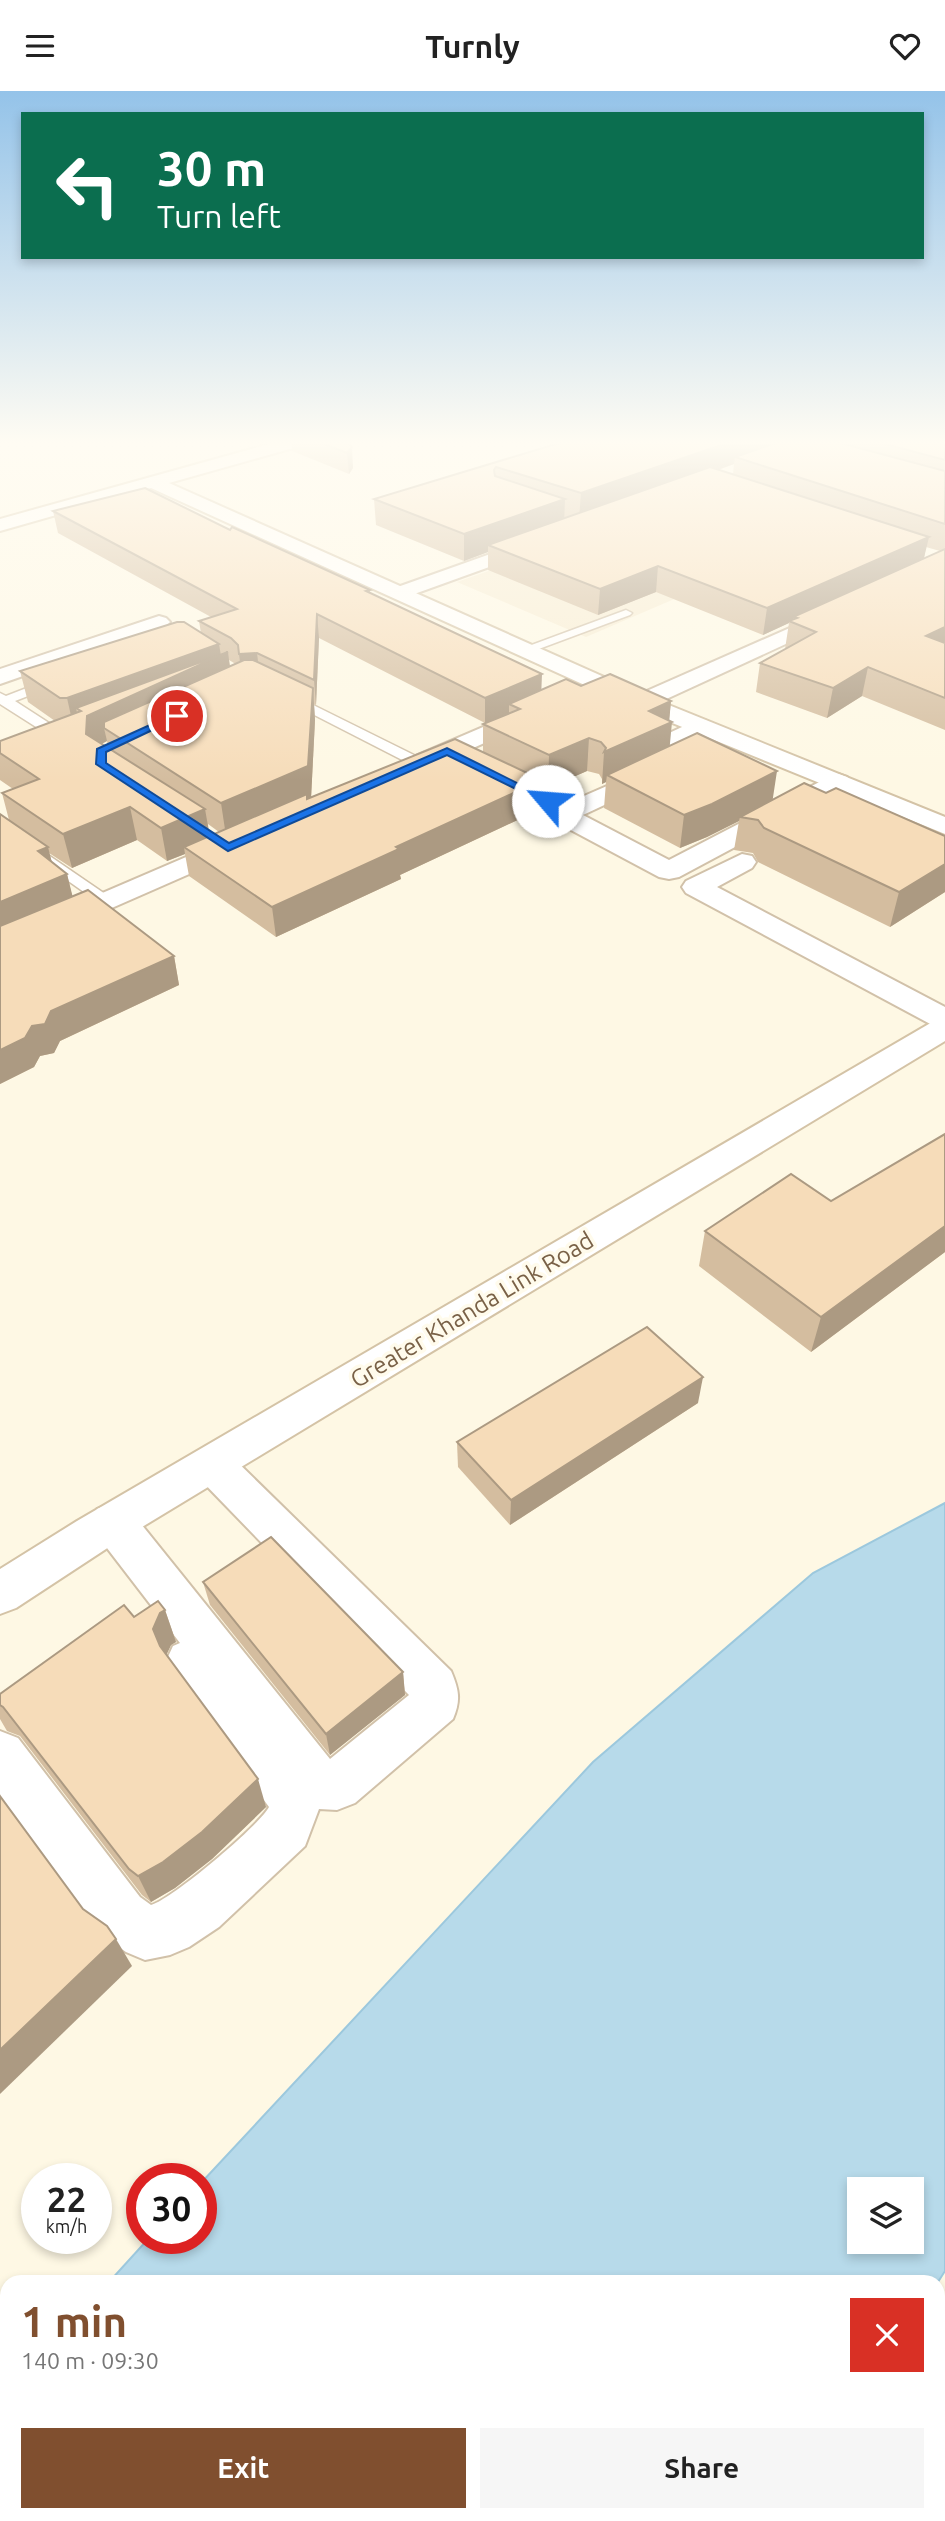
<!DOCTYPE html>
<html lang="en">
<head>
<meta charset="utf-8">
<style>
	body { margin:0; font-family:Ubuntu,sans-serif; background:#f6f6f6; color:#222; height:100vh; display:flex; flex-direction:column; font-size:26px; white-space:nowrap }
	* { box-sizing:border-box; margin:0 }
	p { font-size:23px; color:#767676 }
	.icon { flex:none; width:38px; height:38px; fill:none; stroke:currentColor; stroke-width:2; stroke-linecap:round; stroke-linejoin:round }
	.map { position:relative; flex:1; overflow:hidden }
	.panel { position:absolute; left:0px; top:2184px; width:945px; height:247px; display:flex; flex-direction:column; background:#fff; border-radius:21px 21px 0 0; box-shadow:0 4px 10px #0003 }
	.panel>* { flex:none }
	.banner { position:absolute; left:21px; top:21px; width:903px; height:147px; border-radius:0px; box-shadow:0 4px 10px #0003; background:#0b6e4f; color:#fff; overflow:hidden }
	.controls { position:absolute; left:847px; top:2086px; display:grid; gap:14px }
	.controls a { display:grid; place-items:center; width:77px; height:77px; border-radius:0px; background:#fff; box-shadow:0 4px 10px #0003; font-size:35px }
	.speed { position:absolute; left:21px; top:2072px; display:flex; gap:14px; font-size:35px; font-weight:700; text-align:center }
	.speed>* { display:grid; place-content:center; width:91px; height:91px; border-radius:50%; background:#fff; box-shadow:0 4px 10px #0003; line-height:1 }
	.speed small { font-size:18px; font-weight:400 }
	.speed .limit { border:10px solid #d22; background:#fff; color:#111 }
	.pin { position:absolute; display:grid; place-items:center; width:60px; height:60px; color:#fff; margin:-30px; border:4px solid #fff; border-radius:50%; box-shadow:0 2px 7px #0007 }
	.me { position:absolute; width:77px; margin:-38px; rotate:297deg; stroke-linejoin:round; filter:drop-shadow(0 0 5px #0008) }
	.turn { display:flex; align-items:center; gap:24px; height:147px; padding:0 21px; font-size:32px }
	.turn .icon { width:91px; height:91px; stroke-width:2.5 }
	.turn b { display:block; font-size:49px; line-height:60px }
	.round { display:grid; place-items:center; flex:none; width:74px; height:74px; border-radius:0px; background:#f6f6f6 }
	.headline { display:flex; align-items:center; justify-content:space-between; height:119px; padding:0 21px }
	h1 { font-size:42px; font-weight:700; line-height:52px; color:#804f2f }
	.button { display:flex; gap:14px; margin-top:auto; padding:14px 21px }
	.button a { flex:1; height:80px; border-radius:0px; background:#804f2f; color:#fff; font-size:28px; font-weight:700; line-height:80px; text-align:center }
	.button a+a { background:#f6f6f6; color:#222 }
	header { display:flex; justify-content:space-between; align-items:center; height:91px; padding:0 21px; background:#fff; font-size:32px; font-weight:700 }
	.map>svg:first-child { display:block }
	.residential { fill:#f7ecd2 }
	.water { fill:#b7daea; stroke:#9cc8dd; stroke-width:2; fill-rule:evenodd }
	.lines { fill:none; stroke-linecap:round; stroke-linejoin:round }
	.lane-casing { stroke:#d1c1a9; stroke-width:3 }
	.street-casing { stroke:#d1c1a9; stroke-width:4 }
	.secondary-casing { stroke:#d4c3a6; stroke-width:4 }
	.lane { fill:#fff; fill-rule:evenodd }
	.street { fill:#fff; fill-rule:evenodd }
	.secondary { fill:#fff; fill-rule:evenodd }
	.wall { fill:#d4bd9f; fill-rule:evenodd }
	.shaded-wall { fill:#ac9a82 }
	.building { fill:#f6dcb9; stroke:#ac9a82; stroke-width:2 }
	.route { fill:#1a73e8; stroke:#114b97; stroke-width:2 }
	.labels { text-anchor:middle; stroke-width:7; stroke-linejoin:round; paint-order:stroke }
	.street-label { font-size:24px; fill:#796147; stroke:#fffbec }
</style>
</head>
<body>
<header><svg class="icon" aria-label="menu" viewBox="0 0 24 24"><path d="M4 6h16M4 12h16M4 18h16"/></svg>Turnly<svg class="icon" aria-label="heart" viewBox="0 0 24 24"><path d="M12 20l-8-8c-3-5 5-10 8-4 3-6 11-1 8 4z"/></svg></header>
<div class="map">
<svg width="945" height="2430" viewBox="0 0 945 2430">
	<rect width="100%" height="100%" fill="#fef8e4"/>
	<polygon class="residential" points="628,431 751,475 586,546 457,491"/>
	<g class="water">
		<path d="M945 1412V2180L938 2191H109L149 2147H201V2092L593 1671 813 1482ZM859 2098H912V2151H859Z"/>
		<polygon points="7,2300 7,2424 798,2424 794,2430 0,2430 0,2308"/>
	</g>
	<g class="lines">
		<g class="lane-casing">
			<g id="lane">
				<polygon points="626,519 632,522 630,524 528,562 518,559"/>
				<polygon points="50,588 54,589 54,595 15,610 63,641 72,642 72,648 55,648 0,613 0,602 6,605"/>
				<polygon points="291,603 424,669 426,672 419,676 414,675 287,610 285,607"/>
				<polygon points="0,731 111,807 114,810 111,813 101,813 0,742"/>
			</g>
		</g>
		<g class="street-casing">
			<g id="street">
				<polygon points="535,447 542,449 545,453 542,457 406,506 392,506 389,502 392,498"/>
				<polygon points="835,517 842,519 845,523 842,527 649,616 633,616 629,611 633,606"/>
				<polygon points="159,525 166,527 170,531 166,535 0,593 0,578"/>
				<polygon points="530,616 538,618 542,623 538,628 424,679 415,681 406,679 403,674 406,669"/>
				<polygon points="699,628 707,630 711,635 707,640 632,678 623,680 614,678 611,673 614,668"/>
				<polygon points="653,675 662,677 665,682 662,687 583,724 669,769 829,686 838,683 847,686 851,691 847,696 679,786 669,788 659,786 554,730 550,724 554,718"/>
				<polygon points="235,745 244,747 248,753 244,759 0,866 0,846"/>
				<polygon points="742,763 752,765 756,771 752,777 717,796 945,916 945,937 934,935 686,802 682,796 686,790"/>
				<path d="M212 1356 227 1361 451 1580C459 1599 461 1609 453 1628L355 1712 337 1719 319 1718 305 1755 219 1836 189 1856 170 1864 145 1869 126 1861 102 1844 0 1705V1640L18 1647 140 1806 151 1814C170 1810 260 1734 269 1716L173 1585 166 1570 173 1555 180 1552 97 1444 91 1431 97 1418 113 1412 129 1418 330 1668 409 1604 197 1385 191 1373 197 1361Z"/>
			</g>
		</g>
		<g class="secondary-casing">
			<g id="secondary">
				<polygon points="280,350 306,350 304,354 169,392 649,606 945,726 945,743 633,616 151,397 0,440 0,428"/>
				<polygon points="945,927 945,950 109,1456 16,1517 0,1523 0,1478 77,1430 934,930"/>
			</g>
		</g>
		<use href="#lane" class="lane"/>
		<use href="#street" class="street"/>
		<use href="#secondary" class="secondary"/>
	</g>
	<g class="wall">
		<polygon points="291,350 345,350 353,377 349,383 292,360"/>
		<path d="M566 350H945V639L862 605 827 627 756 601 760 572 785 558 789 532 763 544 656 501 598 524 488 479V461L464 470 376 434 374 408ZM734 373 733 383 718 379ZM926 456 940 460 924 467Z"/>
		<path d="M53 420 230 439 370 499V502L542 599 581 595 671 610 669 629V655L772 709 826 702 945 745V801L890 836 758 771 753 762 734 759 739 730 707 746 680 757 604 717 606 691 602 693V688L599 683 587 680 548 697 542 694 541 718 400 784 401 788 276 846 189 785 185 763 167 770 137 749 72 777 49 762 52 771 67 783 72 805 174 865 179 894 60 950 54 962 40 965 34 976 0 993V723L9 729 2 702 13 698 0 689V650L55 630 28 611 20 580 201 542 199 530 211 526 58 442ZM319 547 485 632 483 633V661L311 707 315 629 314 613 316 614ZM229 569 234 572 236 573 230 576ZM107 650 108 657 102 653ZM208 733 219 741 209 745Z"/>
		<polygon points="945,1043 945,1161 811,1261 699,1175 705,1140 831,1110"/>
		<polygon points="698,1312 510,1434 458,1376 457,1351"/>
		<polygon points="203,1491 403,1581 405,1604 330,1664 210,1514"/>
		<polygon points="165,1519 176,1551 171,1554 166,1564 266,1716 212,1768 175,1797 151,1811 142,1804 20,1645 7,1640 0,1628 0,1603 134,1526"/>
	</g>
	<g class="shaded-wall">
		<polygon points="733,350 798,350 735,366 734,373 579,428 581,402"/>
		<polygon points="352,356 353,377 349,383 347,362"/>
		<polygon points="565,408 564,434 488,454 488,461 464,470 464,443"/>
		<polygon points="929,446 923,471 797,527 793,526 793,531 789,530 789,532 763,544 767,517"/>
		<polygon points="658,475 656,501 598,524 600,498"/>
		<polygon points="317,523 319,547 316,614 314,589"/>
		<polygon points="945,536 945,561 926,545"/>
		<polygon points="219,553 221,565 228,561 232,592 104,637 107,650 93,657 93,675 81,620 76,617 80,636 74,638 67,607"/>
		<polygon points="257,562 260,587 242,588 239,563"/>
		<polygon points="868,576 862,605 827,627 833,597"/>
		<polygon points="542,583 541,608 509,613 509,622 485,633 485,607"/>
		<polygon points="313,597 315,629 311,708 226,745 221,712"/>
		<polygon points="671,610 669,632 672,631 669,663 607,684 606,691 602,693 604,661 649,620"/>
		<polygon points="589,647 587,680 548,697 549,664"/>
		<polygon points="777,680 772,713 740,726 739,730 707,746 680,757 684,724"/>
		<polygon points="542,689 541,718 400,784 401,788 276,846 272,816 396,756"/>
		<polygon points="130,716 137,749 72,777 63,743"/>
		<polygon points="205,718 211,752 184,756 185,763 167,770 161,737"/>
		<polygon points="48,756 55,784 38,760"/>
		<polygon points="945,773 945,801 890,836 899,801"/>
		<polygon points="67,783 74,811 0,843 0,811"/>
		<polygon points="174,865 179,894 60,950 54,962 40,965 34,976 0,993 0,959 51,920"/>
		<polygon points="945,1135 945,1161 811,1261 821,1226"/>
		<polygon points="703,1286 698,1312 510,1434 511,1409"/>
		<polygon points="165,1519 176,1551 171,1554 164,1569 153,1538 160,1522"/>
		<polygon points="403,1581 405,1604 330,1664 326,1643"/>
		<polygon points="258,1688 266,1716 212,1768 175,1797 151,1811 138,1785"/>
		<polygon points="116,1848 132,1875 0,2003 0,1959"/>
	</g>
	<g class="building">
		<polygon points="317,350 345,350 352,356 347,362"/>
		<polygon points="566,350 733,350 581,402 496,376 494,379 495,385 565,408 464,443 374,408"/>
		<polygon points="781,350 833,350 945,380 945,433 735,366"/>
		<polygon points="874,350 945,350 945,369"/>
		<polygon points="710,376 929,446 767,517 658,475 600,498 488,454"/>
		<polygon points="145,397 230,439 232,436 370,499 366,500 542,583 485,607 317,523 314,589 257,562 239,563 238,554 231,547 199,530 237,518 53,420"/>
		<polygon points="945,458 945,536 926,545 945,552 945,607 868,576 833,597 760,572 816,541 789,530 797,527 793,526"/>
		<polygon points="177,531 184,531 219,553 67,607 60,607 20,580"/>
		<polygon points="228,561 87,625 86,643 205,718 161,737 130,716 63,743 2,702 39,688 0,662 0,650 81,620 76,617"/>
		<polygon points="244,569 253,569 313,597 308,675 221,712 104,637 104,631"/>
		<polygon points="610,583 671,610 649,620 672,631 604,661 606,657 601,651 589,647 549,664 483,633 520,618 509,613 566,588 581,595"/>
		<polygon points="697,642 777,680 712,713 684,724 607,684"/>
		<polygon points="455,648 542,689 396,756 399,758 272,816 184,756 307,703 307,708"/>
		<polygon points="804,692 826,702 836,697 945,745 945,773 899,801 764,737 758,729 740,726"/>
		<polygon points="0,723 48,756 38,760 67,783 0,811"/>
		<polygon points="88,799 174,865 51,920 45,933 32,935 25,947 0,959 0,835"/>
		<polygon points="945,1043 945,1135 821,1226 705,1140 791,1083 831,1110"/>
		<polygon points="647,1236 703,1286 511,1409 457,1351"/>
		<polygon points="271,1446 403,1581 326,1643 203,1491"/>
		<polygon points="158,1510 165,1519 160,1522 153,1538 160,1555 258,1688 202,1741 163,1771 138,1785 129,1778 3,1616 0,1614 0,1603 124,1514 134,1526"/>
		<polygon points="0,1705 83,1818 107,1835 116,1848 0,1959"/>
	</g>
	<linearGradient id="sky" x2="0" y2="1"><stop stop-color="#94c3e9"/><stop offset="0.51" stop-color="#fffcf3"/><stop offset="1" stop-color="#fffcf3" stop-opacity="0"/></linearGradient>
	<rect width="945" height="690" fill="url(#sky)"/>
	<polygon class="route" points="174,623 182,625 106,661 106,672 229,752 447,657 553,710 544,712 447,664 228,760 96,673 97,658"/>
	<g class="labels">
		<g class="street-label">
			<text transform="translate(472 1219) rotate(-31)" y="8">Greater Khanda Link Road</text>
		</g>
	</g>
</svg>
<div class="controls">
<a><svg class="icon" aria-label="layers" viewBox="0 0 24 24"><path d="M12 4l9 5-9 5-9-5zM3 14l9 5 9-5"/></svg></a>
</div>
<div class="speed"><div>22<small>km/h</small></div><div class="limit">30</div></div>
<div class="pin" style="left:177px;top:625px;background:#d93025"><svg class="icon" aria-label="arrive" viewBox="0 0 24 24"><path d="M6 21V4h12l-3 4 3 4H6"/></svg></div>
<svg class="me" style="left:548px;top:710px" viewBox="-20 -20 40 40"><circle r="19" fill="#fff"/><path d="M0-13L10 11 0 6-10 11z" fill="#1a73e8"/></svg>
<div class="banner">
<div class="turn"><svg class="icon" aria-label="left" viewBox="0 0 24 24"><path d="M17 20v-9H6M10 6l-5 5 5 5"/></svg><div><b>30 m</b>Turn left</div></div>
</div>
<section class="panel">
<div class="headline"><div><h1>1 min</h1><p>140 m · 09:30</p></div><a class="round" style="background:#d93025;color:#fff"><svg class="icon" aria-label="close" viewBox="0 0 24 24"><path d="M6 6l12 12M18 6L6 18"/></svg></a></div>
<div class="button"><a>Exit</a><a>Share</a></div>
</section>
</div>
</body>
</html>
